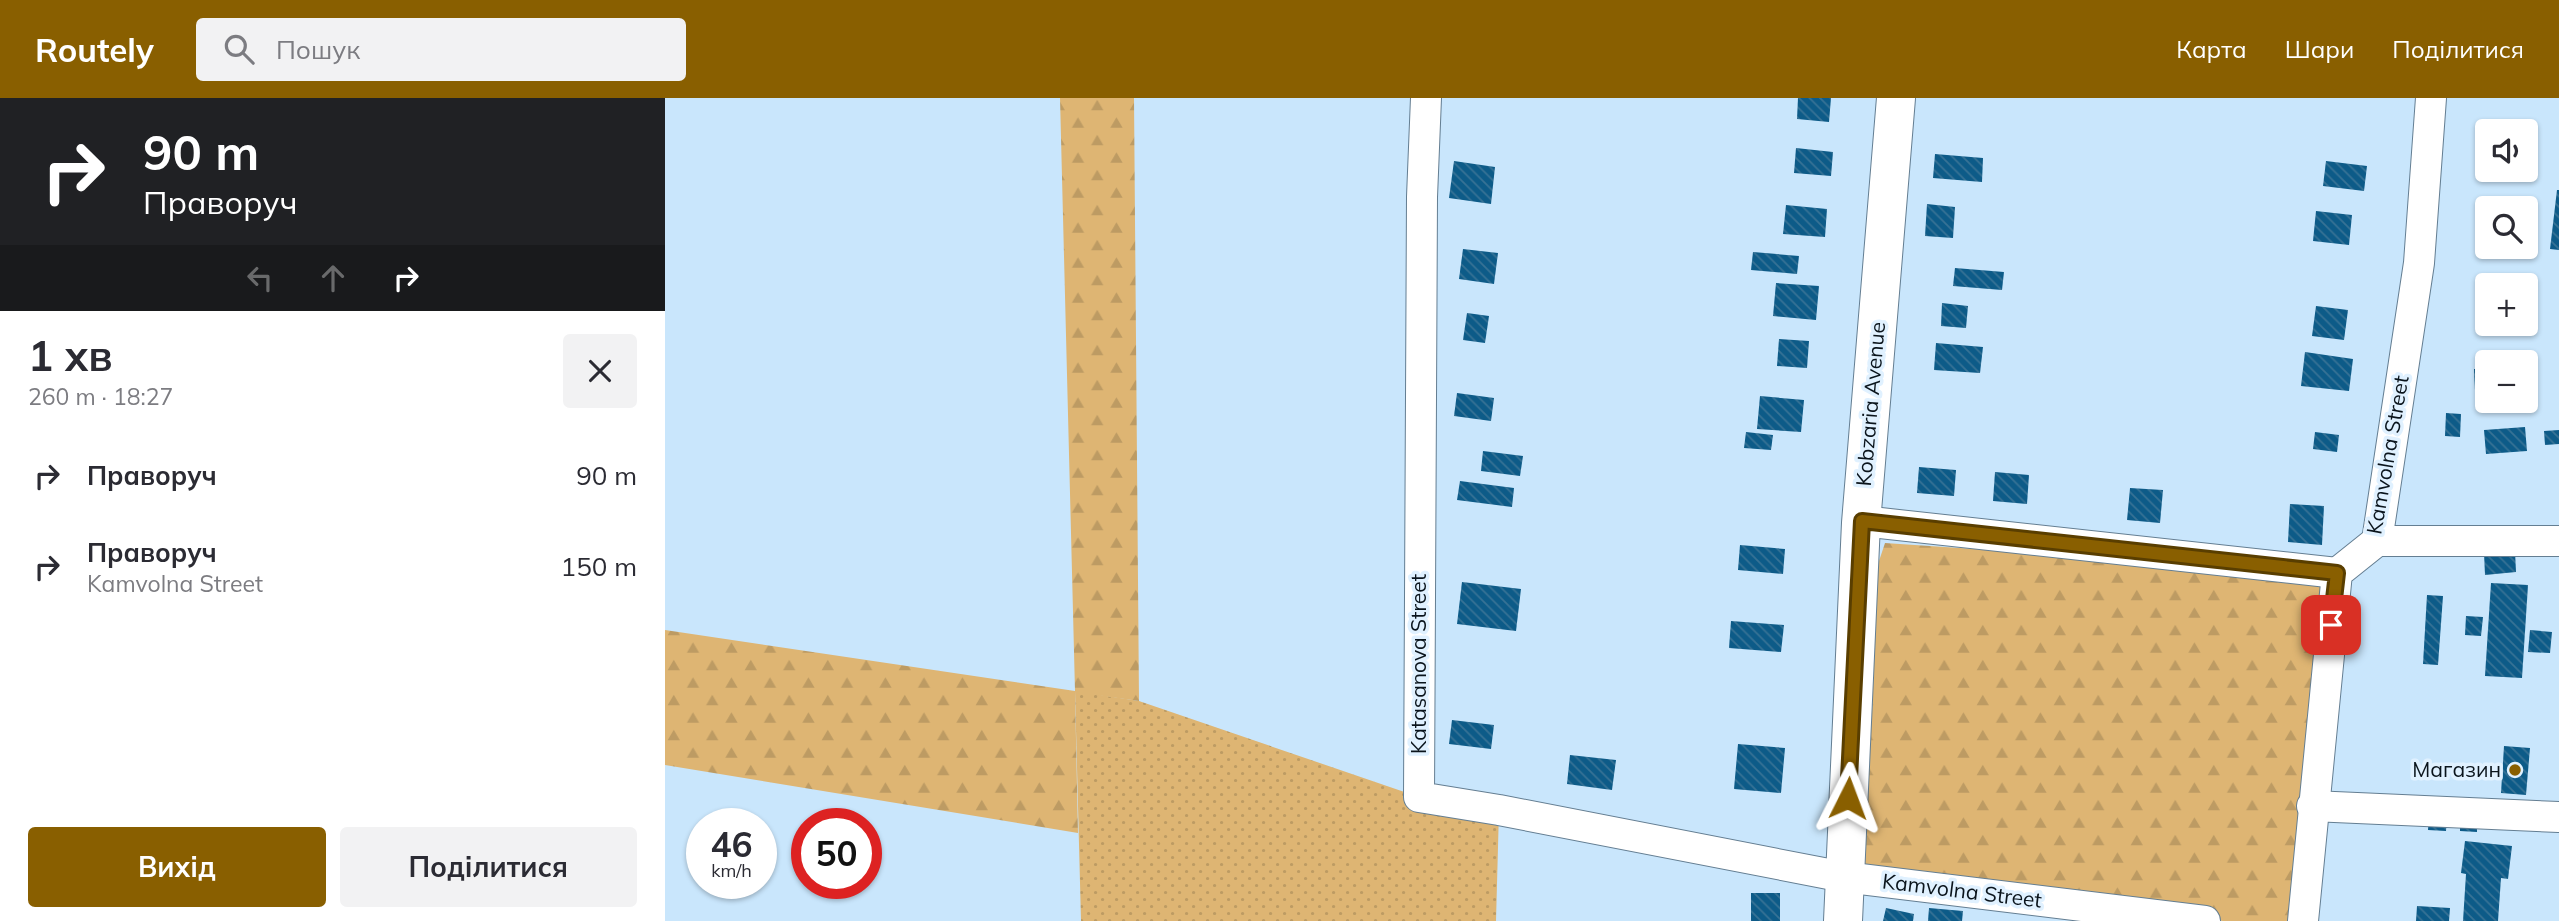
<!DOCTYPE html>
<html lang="uk">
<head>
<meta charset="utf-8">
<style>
	body { margin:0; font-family:Mulish,sans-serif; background:#f2f2f3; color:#2b2b33; height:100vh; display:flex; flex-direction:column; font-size:26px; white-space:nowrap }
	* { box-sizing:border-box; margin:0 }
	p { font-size:23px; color:#7c7c81 }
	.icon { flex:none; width:38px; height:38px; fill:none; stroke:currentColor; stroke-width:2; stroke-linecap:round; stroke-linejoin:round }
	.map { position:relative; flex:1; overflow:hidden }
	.drawer { display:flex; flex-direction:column; background:#fff; width:665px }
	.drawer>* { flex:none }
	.top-card { background:#202124; color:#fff; overflow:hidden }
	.fabs { position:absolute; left:1810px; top:21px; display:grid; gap:14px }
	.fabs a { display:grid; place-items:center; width:63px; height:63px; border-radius:7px; background:#fff; box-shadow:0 2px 5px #0004; font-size:35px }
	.speed { position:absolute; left:21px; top:710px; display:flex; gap:14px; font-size:35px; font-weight:700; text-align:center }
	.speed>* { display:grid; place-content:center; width:91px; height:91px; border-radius:50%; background:#fff; box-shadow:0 2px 5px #0004; line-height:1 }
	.speed small { font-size:18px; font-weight:400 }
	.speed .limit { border:10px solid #d22; background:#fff; color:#111 }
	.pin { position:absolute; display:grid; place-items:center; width:60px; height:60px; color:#fff; margin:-30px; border-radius:14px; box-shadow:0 4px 10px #0006 }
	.me { position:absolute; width:77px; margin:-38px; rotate:3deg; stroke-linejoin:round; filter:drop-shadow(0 0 5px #0008) }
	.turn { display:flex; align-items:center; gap:24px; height:147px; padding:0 28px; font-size:32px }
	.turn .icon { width:91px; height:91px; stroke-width:2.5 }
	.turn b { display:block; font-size:49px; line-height:60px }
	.lanes { display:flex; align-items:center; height:66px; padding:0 28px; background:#0003; justify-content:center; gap:35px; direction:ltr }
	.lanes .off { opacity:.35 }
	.round { display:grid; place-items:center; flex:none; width:74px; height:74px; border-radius:7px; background:#f2f2f3 }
	.headline { display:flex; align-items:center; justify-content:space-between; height:119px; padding:0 28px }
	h1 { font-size:42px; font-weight:700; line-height:52px }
	.cta { display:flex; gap:14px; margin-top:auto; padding:14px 28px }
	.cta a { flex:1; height:80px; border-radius:7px; background:#895f00; color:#fff; font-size:28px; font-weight:700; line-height:80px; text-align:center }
	.cta a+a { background:#f2f2f3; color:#2b2b33 }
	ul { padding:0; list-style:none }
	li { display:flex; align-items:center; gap:21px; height:91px; padding:0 28px }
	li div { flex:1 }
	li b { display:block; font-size:26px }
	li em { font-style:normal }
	header { display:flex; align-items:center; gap:42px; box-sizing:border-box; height:98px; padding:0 35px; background:#895f00; color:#fff }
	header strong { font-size:33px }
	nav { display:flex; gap:38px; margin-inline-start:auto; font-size:24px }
	.search { width:490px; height:63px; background:#f2f2f3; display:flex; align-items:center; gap:18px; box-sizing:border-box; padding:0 24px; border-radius:7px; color:#7c7c81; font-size:26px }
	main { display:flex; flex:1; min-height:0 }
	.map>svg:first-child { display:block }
	.grass { fill:url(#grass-dots) }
	.forest { fill:url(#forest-firs) }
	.building { fill:url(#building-back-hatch) }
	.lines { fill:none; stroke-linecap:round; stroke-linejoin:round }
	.minor-casing { stroke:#647e92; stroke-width:32 }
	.major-casing { stroke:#647e92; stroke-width:40 }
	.minor { stroke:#fff; stroke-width:30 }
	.major { stroke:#fff; stroke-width:38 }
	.route-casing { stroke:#593e00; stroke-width:18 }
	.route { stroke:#895f00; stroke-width:12 }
	.poi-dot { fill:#895f00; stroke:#e0f1ff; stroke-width:2.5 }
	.labels { text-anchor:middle; stroke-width:7; stroke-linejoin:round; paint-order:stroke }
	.street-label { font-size:21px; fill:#0a141c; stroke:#e0f1ff }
	.poi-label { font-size:21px; fill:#0a141c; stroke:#e0f1ff; text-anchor:end }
</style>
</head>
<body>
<header>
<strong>Routely</strong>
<div class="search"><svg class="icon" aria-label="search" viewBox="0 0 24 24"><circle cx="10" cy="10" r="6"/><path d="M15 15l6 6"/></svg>Пошук</div>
<nav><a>Карта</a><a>Шари</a><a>Поділитися</a></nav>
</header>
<main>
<section class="drawer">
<div class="top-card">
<div class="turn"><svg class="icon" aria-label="right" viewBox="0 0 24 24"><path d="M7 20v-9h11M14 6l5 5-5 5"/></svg><div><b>90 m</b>Праворуч</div></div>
<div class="lanes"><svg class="icon off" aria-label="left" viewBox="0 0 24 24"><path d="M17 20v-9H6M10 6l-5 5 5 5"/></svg><svg class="icon off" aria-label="ahead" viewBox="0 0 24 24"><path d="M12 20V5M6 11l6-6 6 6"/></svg><svg class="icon" aria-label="right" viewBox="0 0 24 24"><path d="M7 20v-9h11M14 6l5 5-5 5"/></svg></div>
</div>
<div class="headline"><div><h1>1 хв</h1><p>260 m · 18:27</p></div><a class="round"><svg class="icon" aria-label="close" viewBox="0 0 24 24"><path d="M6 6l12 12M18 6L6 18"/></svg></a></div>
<ul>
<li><svg class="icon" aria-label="right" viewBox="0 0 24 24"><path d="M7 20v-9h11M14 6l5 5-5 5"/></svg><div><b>Праворуч</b></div><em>90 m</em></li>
<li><svg class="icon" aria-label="right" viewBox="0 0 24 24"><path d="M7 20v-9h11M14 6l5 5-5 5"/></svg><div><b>Праворуч</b><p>Kamvolna Street</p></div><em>150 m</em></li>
</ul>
<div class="cta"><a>Вихід</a><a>Поділитися</a></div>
</section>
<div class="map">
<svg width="1894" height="823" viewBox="0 0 1894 823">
	<defs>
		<pattern id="grass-dots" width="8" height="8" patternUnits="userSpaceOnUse" patternTransform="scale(1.75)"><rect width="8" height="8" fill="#deb573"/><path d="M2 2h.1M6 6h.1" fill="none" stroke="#bd9b63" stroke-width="1.8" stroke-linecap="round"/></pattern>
		<pattern id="forest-firs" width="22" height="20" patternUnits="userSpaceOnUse" patternTransform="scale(1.75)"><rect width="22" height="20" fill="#deb573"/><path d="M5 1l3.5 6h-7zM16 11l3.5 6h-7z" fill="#bd9b63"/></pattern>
		<pattern id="building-back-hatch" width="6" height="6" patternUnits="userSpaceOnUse" patternTransform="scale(1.75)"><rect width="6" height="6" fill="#0d5b88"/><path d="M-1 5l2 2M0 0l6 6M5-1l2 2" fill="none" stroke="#377295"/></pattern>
	</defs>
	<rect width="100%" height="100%" fill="#c9e6fc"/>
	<polygon class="grass" points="410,593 474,603 754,699 834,712 831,823 416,823"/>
	<g class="forest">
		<polygon points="395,0 469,0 474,603 410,594 413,735 0,667 0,532 410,593"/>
		<polygon points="1220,445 1672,475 1638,823 1558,823 1202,770 1195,754 1207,615 1213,466"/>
	</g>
	<g class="building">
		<polygon points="1133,0 1166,0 1164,24 1132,21"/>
		<polygon points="1131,50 1168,54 1166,78 1129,75"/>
		<polygon points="1270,56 1318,60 1317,84 1268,80"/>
		<polygon points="789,63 830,69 826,106 784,100"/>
		<polygon points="1661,63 1702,68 1699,93 1658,88"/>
		<polygon points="1892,92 1894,92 1894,152 1885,151"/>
		<polygon points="1262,106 1290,109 1288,140 1260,138"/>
		<polygon points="1121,107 1162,111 1160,139 1118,136"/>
		<polygon points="1651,113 1687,117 1684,147 1648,143"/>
		<polygon points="798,151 833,155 829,186 794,181"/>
		<polygon points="1088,154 1134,158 1132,176 1086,172"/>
		<polygon points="1290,170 1339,174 1337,192 1288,188"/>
		<polygon points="1111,185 1154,188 1151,222 1108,218"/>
		<polygon points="1277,205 1303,208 1301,230 1276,228"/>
		<polygon points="1651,208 1683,212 1679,242 1647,238"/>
		<polygon points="802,215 824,218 820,245 798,242"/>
		<polygon points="1114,241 1144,243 1142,270 1112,268"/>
		<polygon points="1271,245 1318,249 1315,275 1269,272"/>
		<polygon points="1640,254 1688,261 1684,293 1636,288"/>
		<polygon points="1809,271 1822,271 1822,291 1810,292"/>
		<polygon points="792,295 829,300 826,323 789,318"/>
		<polygon points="1095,298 1139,302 1136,334 1092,331"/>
		<polygon points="1781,315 1796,316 1795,339 1780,338"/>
		<polygon points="1860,329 1862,353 1821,356 1819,332"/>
		<polygon points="1894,332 1894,346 1880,347 1879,333"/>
		<polygon points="1081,334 1108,337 1106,352 1079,350"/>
		<polygon points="1650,334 1674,337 1672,354 1648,351"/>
		<polygon points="818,353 858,358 855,378 816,373"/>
		<polygon points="1254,369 1291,372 1289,398 1252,395"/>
		<polygon points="1330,374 1364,377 1362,406 1328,403"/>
		<polygon points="795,383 849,390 847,409 792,402"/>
		<polygon points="1465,390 1498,392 1495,425 1462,422"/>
		<polygon points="1625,406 1659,408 1657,447 1623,444"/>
		<polygon points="1075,447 1120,451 1118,476 1073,472"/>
		<polygon points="1850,453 1851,474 1820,477 1819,455"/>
		<polygon points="797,484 856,491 851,533 792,526"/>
		<polygon points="1826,485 1863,487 1857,580 1820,578"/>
		<polygon points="1762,497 1778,498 1773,567 1758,566"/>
		<polygon points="1801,518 1818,519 1816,538 1800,537"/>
		<polygon points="1066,523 1119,527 1116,554 1064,550"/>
		<polygon points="1865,532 1887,534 1885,555 1863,554"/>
		<polygon points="787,622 829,627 826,651 784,646"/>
		<polygon points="1073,646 1120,650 1116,695 1069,691"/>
		<polygon points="1839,648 1865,650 1861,697 1836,695"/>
		<polygon points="905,657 951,662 947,692 902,686"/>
		<polygon points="1764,719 1782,720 1781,733 1763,732"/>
		<polygon points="1795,724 1812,725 1812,734 1795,733"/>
		<polygon points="1800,743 1847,748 1843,781 1836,780 1833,823 1798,823 1801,776 1796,775"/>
		<rect x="1086" y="795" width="29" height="28"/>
		<polygon points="1752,808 1785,810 1784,823 1751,823"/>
		<polygon points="1221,810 1249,816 1248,823 1218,823"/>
		<polygon points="1264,810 1298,813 1297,823 1263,823"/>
	</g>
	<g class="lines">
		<g class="minor-casing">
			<g id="minor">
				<polyline points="761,0 757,99 754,699 834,712 1179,779 1540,823"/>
				<polyline points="1197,423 1672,475"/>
				<polyline points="1712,443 1894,443"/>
				<polyline points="1647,708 1894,719"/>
				<polyline points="1638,823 1672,475 1712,443 1754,165 1766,0"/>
			</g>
		</g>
		<g class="major-casing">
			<polyline id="major" points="1178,823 1196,425 1231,0"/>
		</g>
		<use href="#minor" class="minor"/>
		<use href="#major" class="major"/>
	</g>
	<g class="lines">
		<g class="route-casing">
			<polyline id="route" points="1183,700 1197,423 1672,475 1666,527"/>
		</g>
		<use href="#route" class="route"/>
	</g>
	<circle class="poi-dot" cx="1850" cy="672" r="7"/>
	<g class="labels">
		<g class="street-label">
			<text transform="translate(1206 306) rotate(-85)" y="7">Kobzaria Avenue</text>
			<text transform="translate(1723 357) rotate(-80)" y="7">Kamvolna Street</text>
			<text transform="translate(754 566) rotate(-90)" y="7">Katasanova Street</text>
			<text transform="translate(1297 793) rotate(7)" y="7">Kamvolna Street</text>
		</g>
		<g class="poi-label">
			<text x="1836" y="679">Магазин</text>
		</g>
	</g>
</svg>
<div class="fabs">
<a><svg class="icon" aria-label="sound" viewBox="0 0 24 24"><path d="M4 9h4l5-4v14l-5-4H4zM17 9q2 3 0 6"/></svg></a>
<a><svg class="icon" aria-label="search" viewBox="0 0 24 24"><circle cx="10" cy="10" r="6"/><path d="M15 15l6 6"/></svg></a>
<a>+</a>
<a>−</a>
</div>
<div class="speed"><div>46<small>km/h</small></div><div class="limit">50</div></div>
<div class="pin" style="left:1666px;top:527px;background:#d93025"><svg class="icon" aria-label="arrive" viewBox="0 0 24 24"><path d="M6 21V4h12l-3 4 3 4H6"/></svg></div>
<svg class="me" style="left:1183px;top:700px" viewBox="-20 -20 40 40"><path d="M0-17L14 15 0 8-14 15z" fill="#895f00" stroke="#fff" stroke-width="4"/></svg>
</div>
</main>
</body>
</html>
